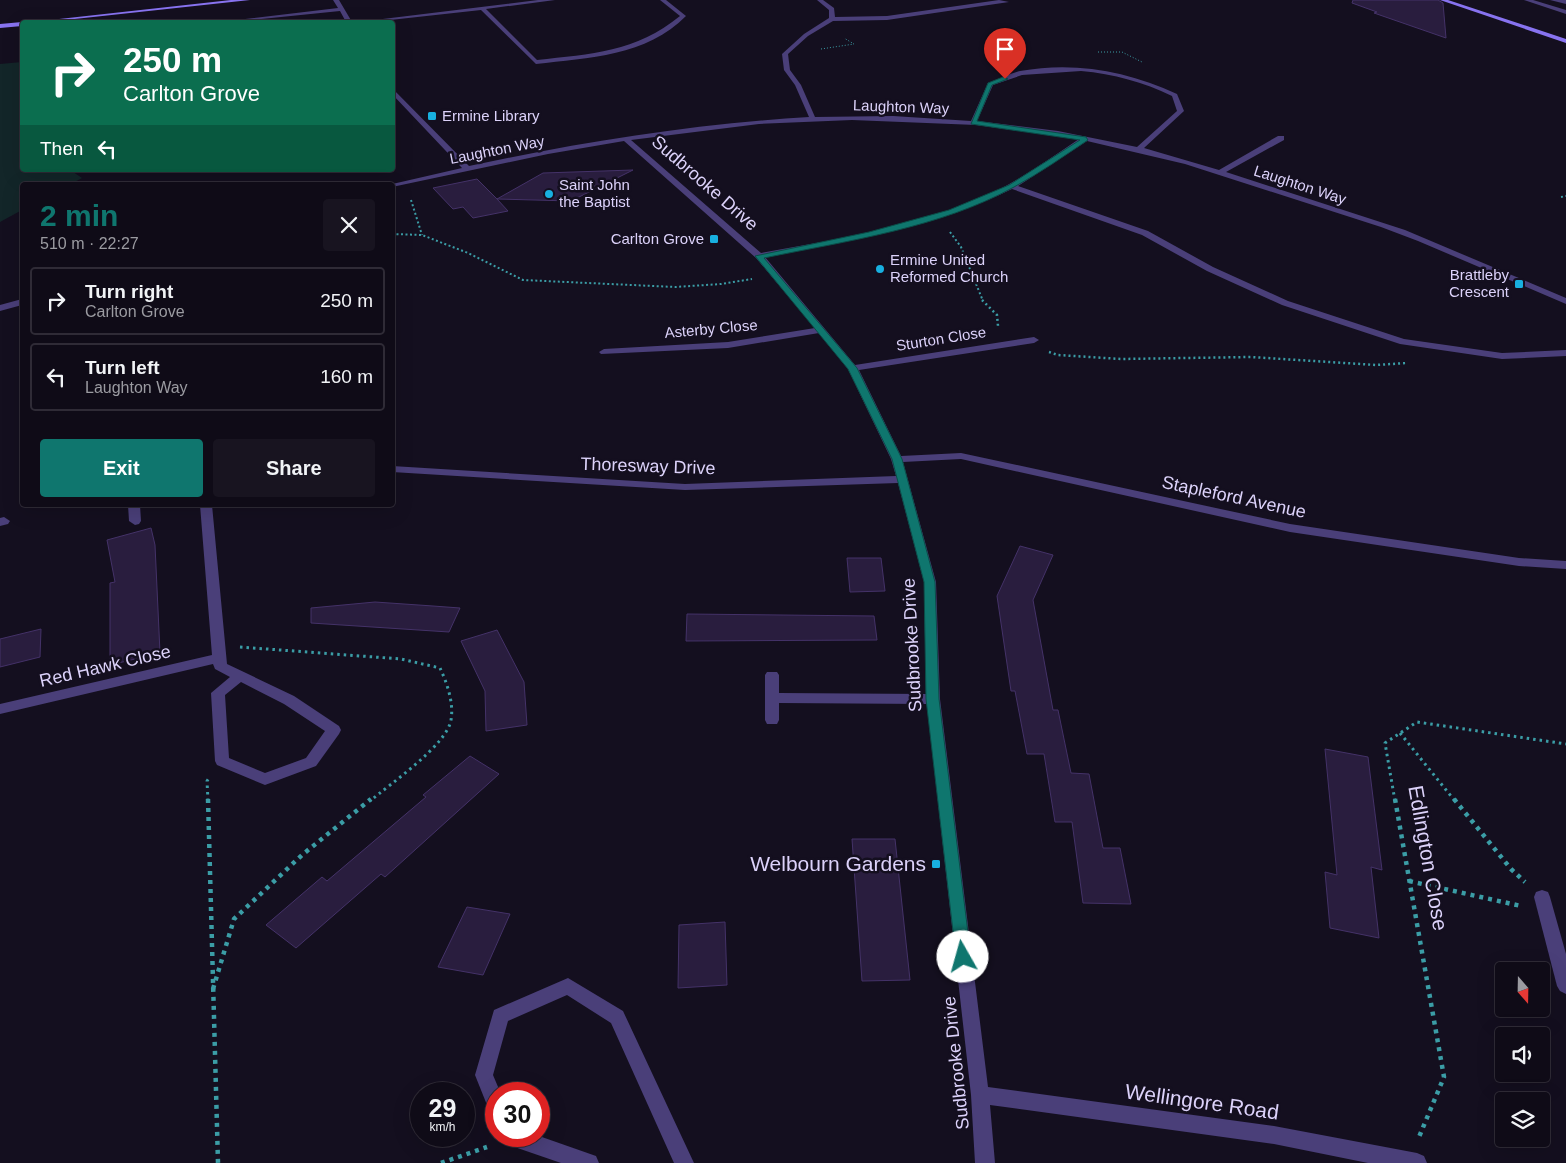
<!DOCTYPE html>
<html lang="en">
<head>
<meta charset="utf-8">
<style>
	body { margin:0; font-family:Helvetica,sans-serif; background:#181420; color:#f1f3f6; height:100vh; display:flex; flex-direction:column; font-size:19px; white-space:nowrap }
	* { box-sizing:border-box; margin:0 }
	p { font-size:16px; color:#9b9ba1 }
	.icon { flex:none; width:28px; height:28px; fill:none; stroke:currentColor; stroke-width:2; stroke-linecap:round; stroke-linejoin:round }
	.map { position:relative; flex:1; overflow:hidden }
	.details { position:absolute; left:20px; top:182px; width:375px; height:325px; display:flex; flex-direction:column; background:#0f0b17; border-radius:5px; box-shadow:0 5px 20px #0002,0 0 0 1px #2f2b36 }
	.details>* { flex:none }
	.guide { position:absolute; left:20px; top:20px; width:375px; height:152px; border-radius:5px; box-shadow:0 5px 20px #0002,0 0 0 1px #2f2b36; background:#0b6e4f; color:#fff; overflow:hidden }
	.needle { width:32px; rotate:160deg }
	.controls { position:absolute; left:1495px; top:962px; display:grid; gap:10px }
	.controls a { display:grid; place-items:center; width:55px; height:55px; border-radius:5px; background:#0f0b17; box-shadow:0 5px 20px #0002,0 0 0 1px #2f2b36; font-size:25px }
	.speed { position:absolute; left:410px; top:1082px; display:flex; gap:10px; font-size:25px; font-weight:700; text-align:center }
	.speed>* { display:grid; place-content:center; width:65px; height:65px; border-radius:50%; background:#0f0b17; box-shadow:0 5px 20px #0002,0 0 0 1px #2f2b36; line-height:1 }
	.speed small { font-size:12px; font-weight:400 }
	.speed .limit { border:8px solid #d22; background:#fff; color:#111 }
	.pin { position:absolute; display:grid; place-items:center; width:42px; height:42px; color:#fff; margin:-51px -21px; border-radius:50% 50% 50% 0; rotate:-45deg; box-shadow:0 0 5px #0007 }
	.pin .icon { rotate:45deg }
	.me { position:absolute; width:55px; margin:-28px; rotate:353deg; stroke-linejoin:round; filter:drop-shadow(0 0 4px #0008) }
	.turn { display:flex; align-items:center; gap:18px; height:105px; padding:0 20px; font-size:22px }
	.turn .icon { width:65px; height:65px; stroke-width:2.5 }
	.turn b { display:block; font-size:35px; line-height:42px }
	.then { display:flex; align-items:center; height:48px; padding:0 20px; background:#0003; gap:10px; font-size:19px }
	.round { display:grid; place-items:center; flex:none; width:52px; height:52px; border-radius:5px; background:#181420 }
	.head { display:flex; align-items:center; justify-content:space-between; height:85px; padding:0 20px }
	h1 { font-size:30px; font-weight:700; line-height:38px; color:#0f766e }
	.cta { display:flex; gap:10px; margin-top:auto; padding:10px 20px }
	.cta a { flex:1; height:58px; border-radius:5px; background:#0f766e; color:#fff; font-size:20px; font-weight:700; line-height:58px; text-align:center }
	.cta a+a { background:#181420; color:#f1f3f6 }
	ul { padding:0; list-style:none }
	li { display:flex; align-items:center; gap:15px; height:68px; margin:0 10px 8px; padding:0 10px; border:2px solid #2f2b36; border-radius:5px }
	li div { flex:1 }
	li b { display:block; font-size:19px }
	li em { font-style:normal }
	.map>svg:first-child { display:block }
	.green { fill:#132629 }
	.building { fill:#291d3e; stroke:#443268 }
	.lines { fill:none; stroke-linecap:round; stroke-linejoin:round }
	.path-far4 { stroke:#3b9da6; stroke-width:1; stroke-dasharray:1 2; stroke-linecap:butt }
	.path-far3 { stroke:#3b9da6; stroke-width:2; stroke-dasharray:2 2.5; stroke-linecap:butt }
	.path-far2 { stroke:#3b9da6; stroke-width:2.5; stroke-dasharray:2 3; stroke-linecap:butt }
	.path-far1 { stroke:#3b9da6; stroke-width:3; stroke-dasharray:2.5 4; stroke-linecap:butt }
	.path { stroke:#3b9da6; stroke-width:4.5; stroke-dasharray:4 5; stroke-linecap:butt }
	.lane { fill:#4a3f79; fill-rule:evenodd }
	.street { fill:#4a3f79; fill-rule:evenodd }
	.secondary { fill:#8873f0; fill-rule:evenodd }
	.route { fill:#0f766e; stroke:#0a4d48 }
	.poi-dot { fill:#18b0e0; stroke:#140f1f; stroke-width:2 }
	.labels { text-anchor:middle; stroke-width:5; stroke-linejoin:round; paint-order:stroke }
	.far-street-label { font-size:15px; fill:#dcd2fa; stroke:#140f1f }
	.far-poi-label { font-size:15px; fill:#dcd2fa; stroke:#140f1f; text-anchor:start }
	.street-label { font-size:18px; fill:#dcd2fa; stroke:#140f1f }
	.near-street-label { font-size:21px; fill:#dcd2fa; stroke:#140f1f }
	.near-poi-label { font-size:21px; fill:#dcd2fa; stroke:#140f1f; text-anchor:end }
</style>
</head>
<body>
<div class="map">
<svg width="1566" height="1163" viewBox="0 0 1566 1163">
	<rect width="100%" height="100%" fill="#140f1f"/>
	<polygon class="green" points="22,62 22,170 70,170 82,178 69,185 22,185 22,210 0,222 0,64"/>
	<g class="building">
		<polygon points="1353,0 1438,0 1443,3 1446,38 1374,13 1377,12 1352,3"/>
		<polygon points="633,170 571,201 497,199 508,211 473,218 463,207 453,209 433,188 477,179 497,199 543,173"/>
		<polygon points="151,528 155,545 160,653 110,665 110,583 115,582 107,540"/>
		<polygon points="1020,546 1053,555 1033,600 1053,710 1058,710 1071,773 1089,774 1103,848 1120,848 1131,904 1083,903 1072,822 1055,822 1044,754 1027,754 1015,691 1011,691 997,596"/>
		<polygon points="847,558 881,558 885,591 850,592"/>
		<polygon points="375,602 433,606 460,608 449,632 311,623 311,608"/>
		<polygon points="687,614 874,616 877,640 686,641"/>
		<polygon points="41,629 40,657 0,667 0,639"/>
		<polygon points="497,630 524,682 527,725 486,731 485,691 461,641"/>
		<polygon points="1325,749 1368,757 1382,870 1371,867 1379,938 1330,928 1325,872 1337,875"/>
		<polygon points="470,756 499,774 385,877 381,874 296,948 266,925 322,877 327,881 426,797 423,795"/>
		<polygon points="852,839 895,839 910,980 862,981"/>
		<polygon points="467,907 510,914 483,975 438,967"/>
		<polygon points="725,922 727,985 678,988 679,925"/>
	</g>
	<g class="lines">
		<g class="path-far4">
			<polyline points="821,49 854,44 844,38"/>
			<polyline points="1098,52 1122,52 1142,62"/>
		</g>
		<g class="path-far3">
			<polyline points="1561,197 1566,196"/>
			<polyline points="411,200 422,235"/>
			<polyline points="950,232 961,247 983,301"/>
			<polyline points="392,234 422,235 468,253 523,280 675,287 721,284 752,279"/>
		</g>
		<g class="path-far2">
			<polyline points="982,300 997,315 998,326"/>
			<polyline points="1049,352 1058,355 1121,359 1251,357 1376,365 1407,363"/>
		</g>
		<g class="path-far1">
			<path d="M240 647 401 659 440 668C447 683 454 703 451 720 447 745 390 784 370 801"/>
			<polyline points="1400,733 1455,801"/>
			<polyline points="208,801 207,781 209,778"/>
			<polyline points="1395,801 1385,743 1417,722 1566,744"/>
		</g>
		<g class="path">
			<polyline points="208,799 218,1163"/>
			<polyline points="1395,799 1444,1077 1419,1137"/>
			<polyline points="1454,799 1511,869 1525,882"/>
			<polyline points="1409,881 1521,906"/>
			<polyline points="213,989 234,919 302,855 371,799"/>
			<polyline points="441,1163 487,1147"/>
		</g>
		<g class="lane">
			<polygon points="1524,0 1533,0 1566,10 1566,14"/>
			<polygon points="1550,0 1566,0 1566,4"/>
		</g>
		<g class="street">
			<polygon points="333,0 339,0 352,22 346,22 340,11 233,22 219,22 338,8"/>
			<path d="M538 0H555L486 9 537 60C591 54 636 52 680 16L660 0H666L686 16C647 56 588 58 536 64L481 10 372 22H358Z"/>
			<path d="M817 0H823L834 8 835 17 887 16 999 0 1009 2 887 20 833 21 808 36 788 54 790 70 801 85 815 117 893 116 971 121 988 83C999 79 1009 74 1020 71 1074 61 1128 71 1177 94L1184 111 1144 148 1219 170 1278 136H1284V140L1226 172 1405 230 1566 298V304L1418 241 1381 227 1185 164 1087 141 1018 186 1148 231 1213 267 1288 301 1404 339 1502 353 1566 350V356L1502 359 1400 344 1282 305 1207 271 1142 235 1012 189C934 227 849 241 765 257L855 365 1034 337 1039 340 1034 343 859 370 901 456 961 453 1290 524 1519 558 1566 561V569L1519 566 1290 532 961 459 903 462 936 582 940 699 988 1087 1274 1126 1417 1153 1424 1156 1427 1163H1368L1274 1144 990 1105 995 1163H975L971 1095 927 704 779 703V720L777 724H767L765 720V675L767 672H777L779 675V693L926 694 924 582 898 483 685 490 392 472V466L685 484 896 476 891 459 848 369 819 333 728 348 601 354 599 352 604 349 728 342 815 328 756 258 624 141 548 154 392 187V185H388L462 168 392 94V88L469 166C581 142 694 124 809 117L795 85 784 70 782 54 804 34 829 18V10ZM1081 71C1114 74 1143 82 1172 96L1177 111 1137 147 1058 131 977 121 993 85 1022 75ZM852 120 976 125 1079 139C1048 160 1017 182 982 198 913 229 835 239 761 253L631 140 759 124Z"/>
			<polygon points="22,299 22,305 0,311 0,305"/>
			<polygon points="128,505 140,505 141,521 139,524 135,525 129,521"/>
			<path d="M200 505H212L227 664 294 696 339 726 341 730 339 734 316 766 265 785 217 765 215 761 211 693 230 677 215 669 213 664 0 714V704L212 655ZM241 682 284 704 325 731 306 758 265 773 229 758 225 695Z"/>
			<polygon points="4,517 10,521 8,524 0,526 0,518"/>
			<polygon points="1542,890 1548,892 1550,897 1566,954 1566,994 1560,991 1557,986 1534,897 1536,892"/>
			<polygon points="568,978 623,1011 694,1163 674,1163 611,1023 567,995 508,1021 493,1075 501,1094 496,1094 496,1113 489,1110 475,1075 494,1010"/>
			<polygon points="501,1136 539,1136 596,1156 599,1163 561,1163 503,1143"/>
		</g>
		<g class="secondary">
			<polygon points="231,0 250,0 47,22 32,22"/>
			<polygon points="1440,0 1448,0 1566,39 1566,43"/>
			<polygon points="22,22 22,26 0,28 0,24"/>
		</g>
	</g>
	<path class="route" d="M1003 77 1008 79 992 85 977 121 1086 137 1088 140C1064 156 1040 173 1014 187 940 228 846 241 764 258L857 368 902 459 935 582 939 699 971 957 969 961 963 963 958 961 956 957 926 699 924 582 892 459 848 369 755 256 869 232 949 210 1009 185 1080 140 971 124 988 83Z"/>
	<g class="poi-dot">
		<rect x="427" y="111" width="10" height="10" rx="2.5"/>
		<circle cx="549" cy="194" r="5"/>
		<rect x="709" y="234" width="10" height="10" rx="2.5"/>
		<circle cx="880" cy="269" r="5"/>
		<rect x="1514" y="279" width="10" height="10" rx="2.5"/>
		<rect x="931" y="859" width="10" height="10" rx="2.5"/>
	</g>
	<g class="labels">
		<g class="far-street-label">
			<text transform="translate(901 107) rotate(2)" y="5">Laughton Way</text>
			<text transform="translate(497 150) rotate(-11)" y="5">Laughton Way</text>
			<text transform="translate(1300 185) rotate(18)" y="5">Laughton Way</text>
			<text transform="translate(711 329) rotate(-5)" y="5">Asterby Close</text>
			<text transform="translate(941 339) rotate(-9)" y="5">Sturton Close</text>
		</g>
		<g class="far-poi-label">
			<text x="442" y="121">Ermine Library</text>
			<text x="559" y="190">Saint John<tspan x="559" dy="17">the Baptist</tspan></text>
			<text x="704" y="244" text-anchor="end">Carlton Grove</text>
			<text x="890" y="265">Ermine United<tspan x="890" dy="17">Reformed Church</tspan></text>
			<text x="1509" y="280" text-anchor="end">Brattleby<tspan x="1509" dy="17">Crescent</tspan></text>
		</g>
		<g class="street-label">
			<text transform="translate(705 183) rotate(41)" y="6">Sudbrooke Drive</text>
			<text transform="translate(648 466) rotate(2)" y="6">Thoresway Drive</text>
			<text transform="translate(1234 497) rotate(12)" y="6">Stapleford Avenue</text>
			<text transform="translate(912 645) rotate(-93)" y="6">Sudbrooke Drive</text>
			<text transform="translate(105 666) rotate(-13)" y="6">Red Hawk Close</text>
			<text transform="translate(956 1063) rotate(-96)" y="6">Sudbrooke Drive</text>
		</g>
		<g class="near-street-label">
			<text transform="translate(1428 858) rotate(80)" y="7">Edlington Close</text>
			<text transform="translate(1202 1102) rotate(8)" y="7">Wellingore Road</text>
		</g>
		<g class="near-poi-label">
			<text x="926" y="871">Welbourn Gardens</text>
		</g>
	</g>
</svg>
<div class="controls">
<a><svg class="needle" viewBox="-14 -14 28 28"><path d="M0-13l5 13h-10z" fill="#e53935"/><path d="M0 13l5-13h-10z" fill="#9b9ba1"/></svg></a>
<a><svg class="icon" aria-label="sound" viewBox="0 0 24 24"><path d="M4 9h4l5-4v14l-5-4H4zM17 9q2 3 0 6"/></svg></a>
<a><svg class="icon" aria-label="layers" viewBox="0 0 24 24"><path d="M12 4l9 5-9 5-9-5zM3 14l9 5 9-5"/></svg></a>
</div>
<div class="speed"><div>29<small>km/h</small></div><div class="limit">30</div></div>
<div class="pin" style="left:1005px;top:79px;background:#d93025"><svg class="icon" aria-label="arrive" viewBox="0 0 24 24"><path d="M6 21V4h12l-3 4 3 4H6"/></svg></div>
<svg class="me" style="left:963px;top:957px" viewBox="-20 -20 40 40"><circle r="19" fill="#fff"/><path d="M0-13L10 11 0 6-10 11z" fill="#0f766e"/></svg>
<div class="guide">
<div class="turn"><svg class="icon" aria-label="right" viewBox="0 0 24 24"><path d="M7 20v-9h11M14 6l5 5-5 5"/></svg><div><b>250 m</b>Carlton Grove</div></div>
<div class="then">Then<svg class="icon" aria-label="left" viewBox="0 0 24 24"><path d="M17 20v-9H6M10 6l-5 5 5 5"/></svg></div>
</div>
<section class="details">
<div class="head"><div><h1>2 min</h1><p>510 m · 22:27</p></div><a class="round"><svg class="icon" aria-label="close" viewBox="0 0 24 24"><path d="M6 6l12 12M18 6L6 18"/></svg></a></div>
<ul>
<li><svg class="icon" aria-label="right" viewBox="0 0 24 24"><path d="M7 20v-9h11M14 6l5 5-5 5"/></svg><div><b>Turn right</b><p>Carlton Grove</p></div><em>250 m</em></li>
<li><svg class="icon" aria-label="left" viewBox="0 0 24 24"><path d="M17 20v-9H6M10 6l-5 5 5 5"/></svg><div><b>Turn left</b><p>Laughton Way</p></div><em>160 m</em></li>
</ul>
<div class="cta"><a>Exit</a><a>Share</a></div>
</section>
</div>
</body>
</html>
